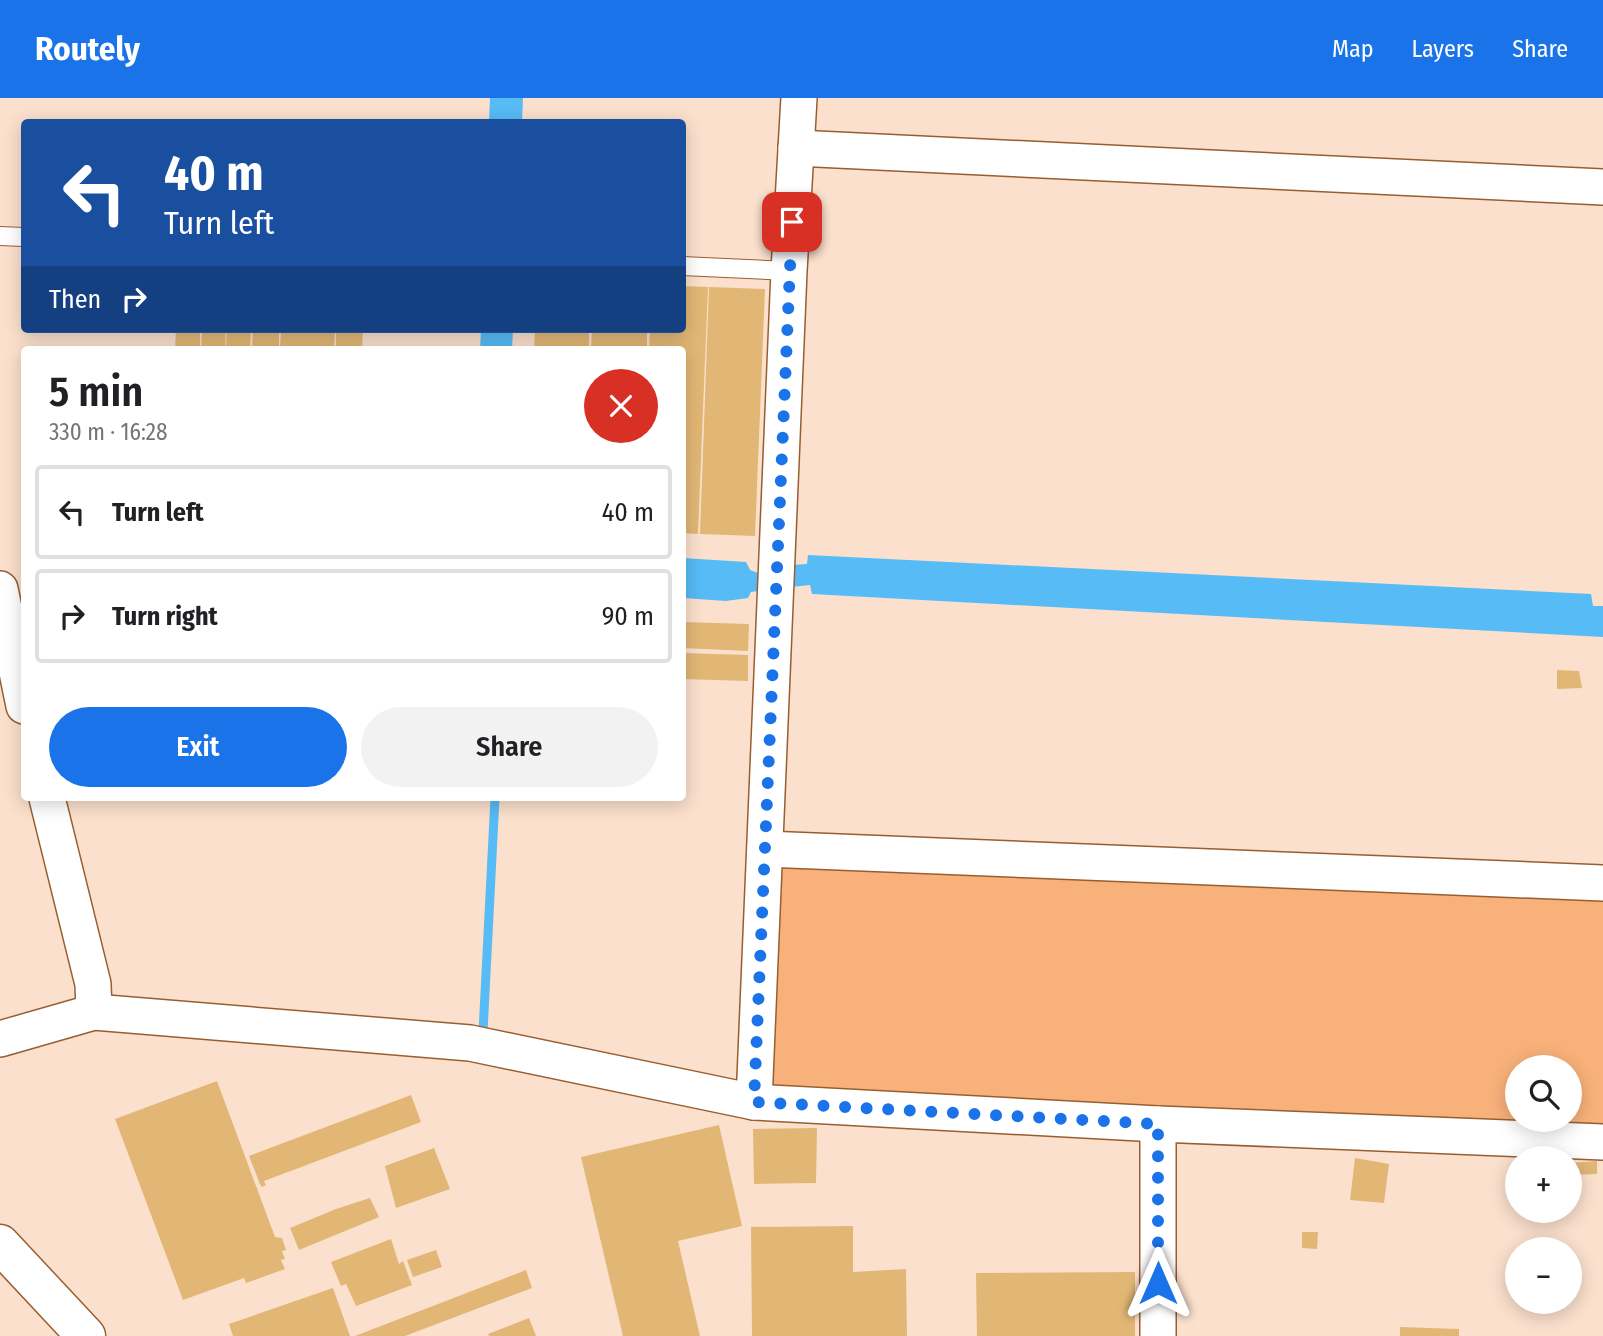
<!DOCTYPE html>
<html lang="en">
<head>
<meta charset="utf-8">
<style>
	body { margin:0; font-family:"Fira Sans Condensed",sans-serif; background:#f2f2f2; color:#202124; height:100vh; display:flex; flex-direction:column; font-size:26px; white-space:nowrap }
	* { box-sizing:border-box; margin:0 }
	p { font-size:23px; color:#757577 }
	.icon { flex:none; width:38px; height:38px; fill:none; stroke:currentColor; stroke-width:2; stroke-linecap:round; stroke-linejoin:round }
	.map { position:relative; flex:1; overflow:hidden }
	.sheet { position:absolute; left:21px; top:248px; width:665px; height:455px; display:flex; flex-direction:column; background:#fff; border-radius:7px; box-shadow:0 4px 18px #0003 }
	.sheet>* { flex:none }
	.top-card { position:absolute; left:21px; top:21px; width:665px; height:214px; border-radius:7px; box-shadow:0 4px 18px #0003; background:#1a4fa0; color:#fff; overflow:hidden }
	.fabs { position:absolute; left:1505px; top:957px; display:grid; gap:14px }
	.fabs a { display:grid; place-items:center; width:77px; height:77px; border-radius:50%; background:#fff; box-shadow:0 4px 18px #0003; font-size:35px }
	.pin { position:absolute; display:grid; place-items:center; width:60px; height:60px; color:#fff; margin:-30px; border-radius:14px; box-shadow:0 4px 10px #0006 }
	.me { position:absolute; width:77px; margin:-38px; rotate:0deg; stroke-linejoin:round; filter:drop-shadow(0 0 5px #0008) }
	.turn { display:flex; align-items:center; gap:24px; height:147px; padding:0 28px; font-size:32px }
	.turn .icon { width:91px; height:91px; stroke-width:2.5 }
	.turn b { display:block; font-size:49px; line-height:60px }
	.then { display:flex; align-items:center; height:66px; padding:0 28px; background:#0003; gap:14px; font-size:26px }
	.round { display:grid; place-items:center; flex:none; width:74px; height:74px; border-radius:37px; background:#f2f2f2 }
	.head { display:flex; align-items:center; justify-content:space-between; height:119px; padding:0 28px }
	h1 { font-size:42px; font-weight:600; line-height:52px }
	.action { display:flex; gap:14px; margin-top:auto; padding:14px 28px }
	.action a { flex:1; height:80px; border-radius:42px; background:#1a73e8; color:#fff; font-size:28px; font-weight:600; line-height:80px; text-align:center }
	.action a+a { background:#f2f2f2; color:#202124 }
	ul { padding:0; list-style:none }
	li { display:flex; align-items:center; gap:21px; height:94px; margin:0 14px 10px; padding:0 14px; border:4px solid #e0e0e0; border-radius:7px }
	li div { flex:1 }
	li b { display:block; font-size:26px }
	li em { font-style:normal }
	header { display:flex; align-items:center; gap:42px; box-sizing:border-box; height:98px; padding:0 35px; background:#1a73e8; color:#fff }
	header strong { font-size:33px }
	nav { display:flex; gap:38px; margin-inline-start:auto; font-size:24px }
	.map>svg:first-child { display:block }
	.green { fill:#f9b17b; fill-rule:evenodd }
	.water { fill:#57bbf5 }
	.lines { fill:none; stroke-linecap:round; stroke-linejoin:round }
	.stream { stroke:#57bbf5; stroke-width:9 }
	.building { fill:#e2b775 }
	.service-casing { stroke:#985e30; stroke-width:20 }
	.minor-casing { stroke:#985e30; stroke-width:38 }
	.secondary-casing { stroke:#985e30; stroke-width:41 }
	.service { stroke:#fff; stroke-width:18 }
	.minor { stroke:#fff; stroke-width:35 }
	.secondary { stroke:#fff; stroke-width:38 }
	.route { stroke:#1a73e8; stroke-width:12; stroke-dasharray:0 21.6 }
</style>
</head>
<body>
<header>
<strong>Routely</strong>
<nav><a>Map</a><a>Layers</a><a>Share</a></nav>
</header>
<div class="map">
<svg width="1603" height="1238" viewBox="0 0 1603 1238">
	<rect width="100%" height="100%" fill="#fbe0cd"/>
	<path class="green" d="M776 760 1603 798V1032L766 987ZM1517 970H1570V1022H1517Z"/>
	<g class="water">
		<polygon points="490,0 523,0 522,24 489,24"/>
		<polygon points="481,231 513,231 512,252 480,252"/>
		<polygon points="808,457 1591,496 1593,508 1603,508 1603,539 812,496 810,487 791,489 790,467 807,466"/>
		<polygon points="683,460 746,464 750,472 758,475 758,493 751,494 748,500 726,503 683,500"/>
	</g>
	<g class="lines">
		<polyline class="stream" points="476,933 483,934 495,700"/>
	</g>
	<g class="building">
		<polygon points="682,188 708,189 698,436 682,435 682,252 649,252 650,231 682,231"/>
		<polygon points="709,189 765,191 755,438 700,436"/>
		<polygon points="176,231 200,231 200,252 175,252"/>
		<polygon points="202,231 226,231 225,252 201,252"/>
		<polygon points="227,231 251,231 250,252 226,252"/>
		<polygon points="253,231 279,231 279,252 252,252"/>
		<polygon points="281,231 335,231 334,252 280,252"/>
		<polygon points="336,231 363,231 362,252 336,252"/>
		<polygon points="535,231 589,231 589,252 534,252"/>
		<polygon points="592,231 647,231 647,252 591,252"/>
		<polygon points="682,524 749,526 748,553 682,550"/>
		<polygon points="682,555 748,557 748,583 682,581"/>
		<polygon points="1557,572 1579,573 1582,590 1557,591"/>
		<polygon points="217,983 275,1139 282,1140 286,1152 282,1153 285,1161 281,1162 285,1171 246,1185 244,1180 183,1202 115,1021"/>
		<polygon points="411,997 421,1024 264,1083 266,1087 262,1089 260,1086 249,1058"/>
		<polygon points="719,1027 742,1128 678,1143 700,1238 623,1238 581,1059"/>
		<polygon points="817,1030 816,1085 754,1086 753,1031"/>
		<polygon points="434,1050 450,1091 396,1110 385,1068"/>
		<polygon points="1355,1060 1389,1066 1384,1105 1350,1102"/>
		<polygon points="1597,1063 1597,1076 1570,1077 1570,1065"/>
		<polygon points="370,1100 379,1119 299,1152 290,1130 336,1111"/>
		<polygon points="853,1128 853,1174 906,1171 907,1238 752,1238 751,1129"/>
		<polygon points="1302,1134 1318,1134 1317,1151 1302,1150"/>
		<polygon points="391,1141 399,1166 403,1163 412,1187 356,1208 346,1186 341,1188 331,1164"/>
		<polygon points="436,1152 442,1169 413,1179 407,1162"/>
		<polygon points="526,1172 532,1190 405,1238 355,1238"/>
		<polygon points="1135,1174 1135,1238 977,1238 976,1175"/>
		<polygon points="333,1190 350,1238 233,1238 229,1226"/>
		<polygon points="529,1220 536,1238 489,1238 488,1236"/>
		<polygon points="1400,1229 1459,1231 1459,1238 1400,1238"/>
	</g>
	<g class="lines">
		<g class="service-casing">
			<g id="service">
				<polyline points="0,138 24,139"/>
				<polyline points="682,168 789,173"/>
			</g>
		</g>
		<g class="minor-casing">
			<g id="minor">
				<polyline points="796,50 1603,89"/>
				<polyline points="0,491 24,608"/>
				<polyline points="47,700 93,886 94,914"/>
				<polyline points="765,751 1603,785"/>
				<polyline points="0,941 94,914 470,945 754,1004 1158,1026 1603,1044"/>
				<polyline points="754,1004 789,173 799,0"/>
				<polyline points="1158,1238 1158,1026"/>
			</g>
		</g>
		<g class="secondary-casing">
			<polyline id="secondary" points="0,1146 86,1238"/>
		</g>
		<use href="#service" class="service"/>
		<use href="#minor" class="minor"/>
		<use href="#secondary" class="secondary"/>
	</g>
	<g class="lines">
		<polyline class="route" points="792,124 754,1004 1158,1026 1158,1185"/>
	</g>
</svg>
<div class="fabs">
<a><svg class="icon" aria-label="search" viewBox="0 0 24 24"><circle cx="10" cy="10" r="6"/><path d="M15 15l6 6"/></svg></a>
<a>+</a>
<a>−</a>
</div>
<div class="pin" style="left:792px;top:124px;background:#d93025"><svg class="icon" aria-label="arrive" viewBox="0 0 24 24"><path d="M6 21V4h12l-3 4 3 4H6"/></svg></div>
<svg class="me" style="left:1158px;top:1185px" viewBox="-20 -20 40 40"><path d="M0-17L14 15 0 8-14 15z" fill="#1a73e8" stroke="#fff" stroke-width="4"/></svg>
<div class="top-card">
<div class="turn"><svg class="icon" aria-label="left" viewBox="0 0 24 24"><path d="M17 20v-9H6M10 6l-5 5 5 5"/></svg><div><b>40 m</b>Turn left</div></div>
<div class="then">Then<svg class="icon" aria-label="right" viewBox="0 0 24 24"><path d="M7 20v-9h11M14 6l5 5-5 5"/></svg></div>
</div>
<section class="sheet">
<div class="head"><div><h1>5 min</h1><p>330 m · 16:28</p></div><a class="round" style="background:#d93025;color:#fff"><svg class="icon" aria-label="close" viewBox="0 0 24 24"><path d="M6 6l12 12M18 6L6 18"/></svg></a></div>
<ul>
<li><svg class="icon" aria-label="left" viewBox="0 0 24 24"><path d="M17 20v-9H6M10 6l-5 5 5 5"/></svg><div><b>Turn left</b></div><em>40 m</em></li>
<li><svg class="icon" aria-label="right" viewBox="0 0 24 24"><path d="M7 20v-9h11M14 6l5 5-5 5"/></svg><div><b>Turn right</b></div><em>90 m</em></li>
</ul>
<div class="action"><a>Exit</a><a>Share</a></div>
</section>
</div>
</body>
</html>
